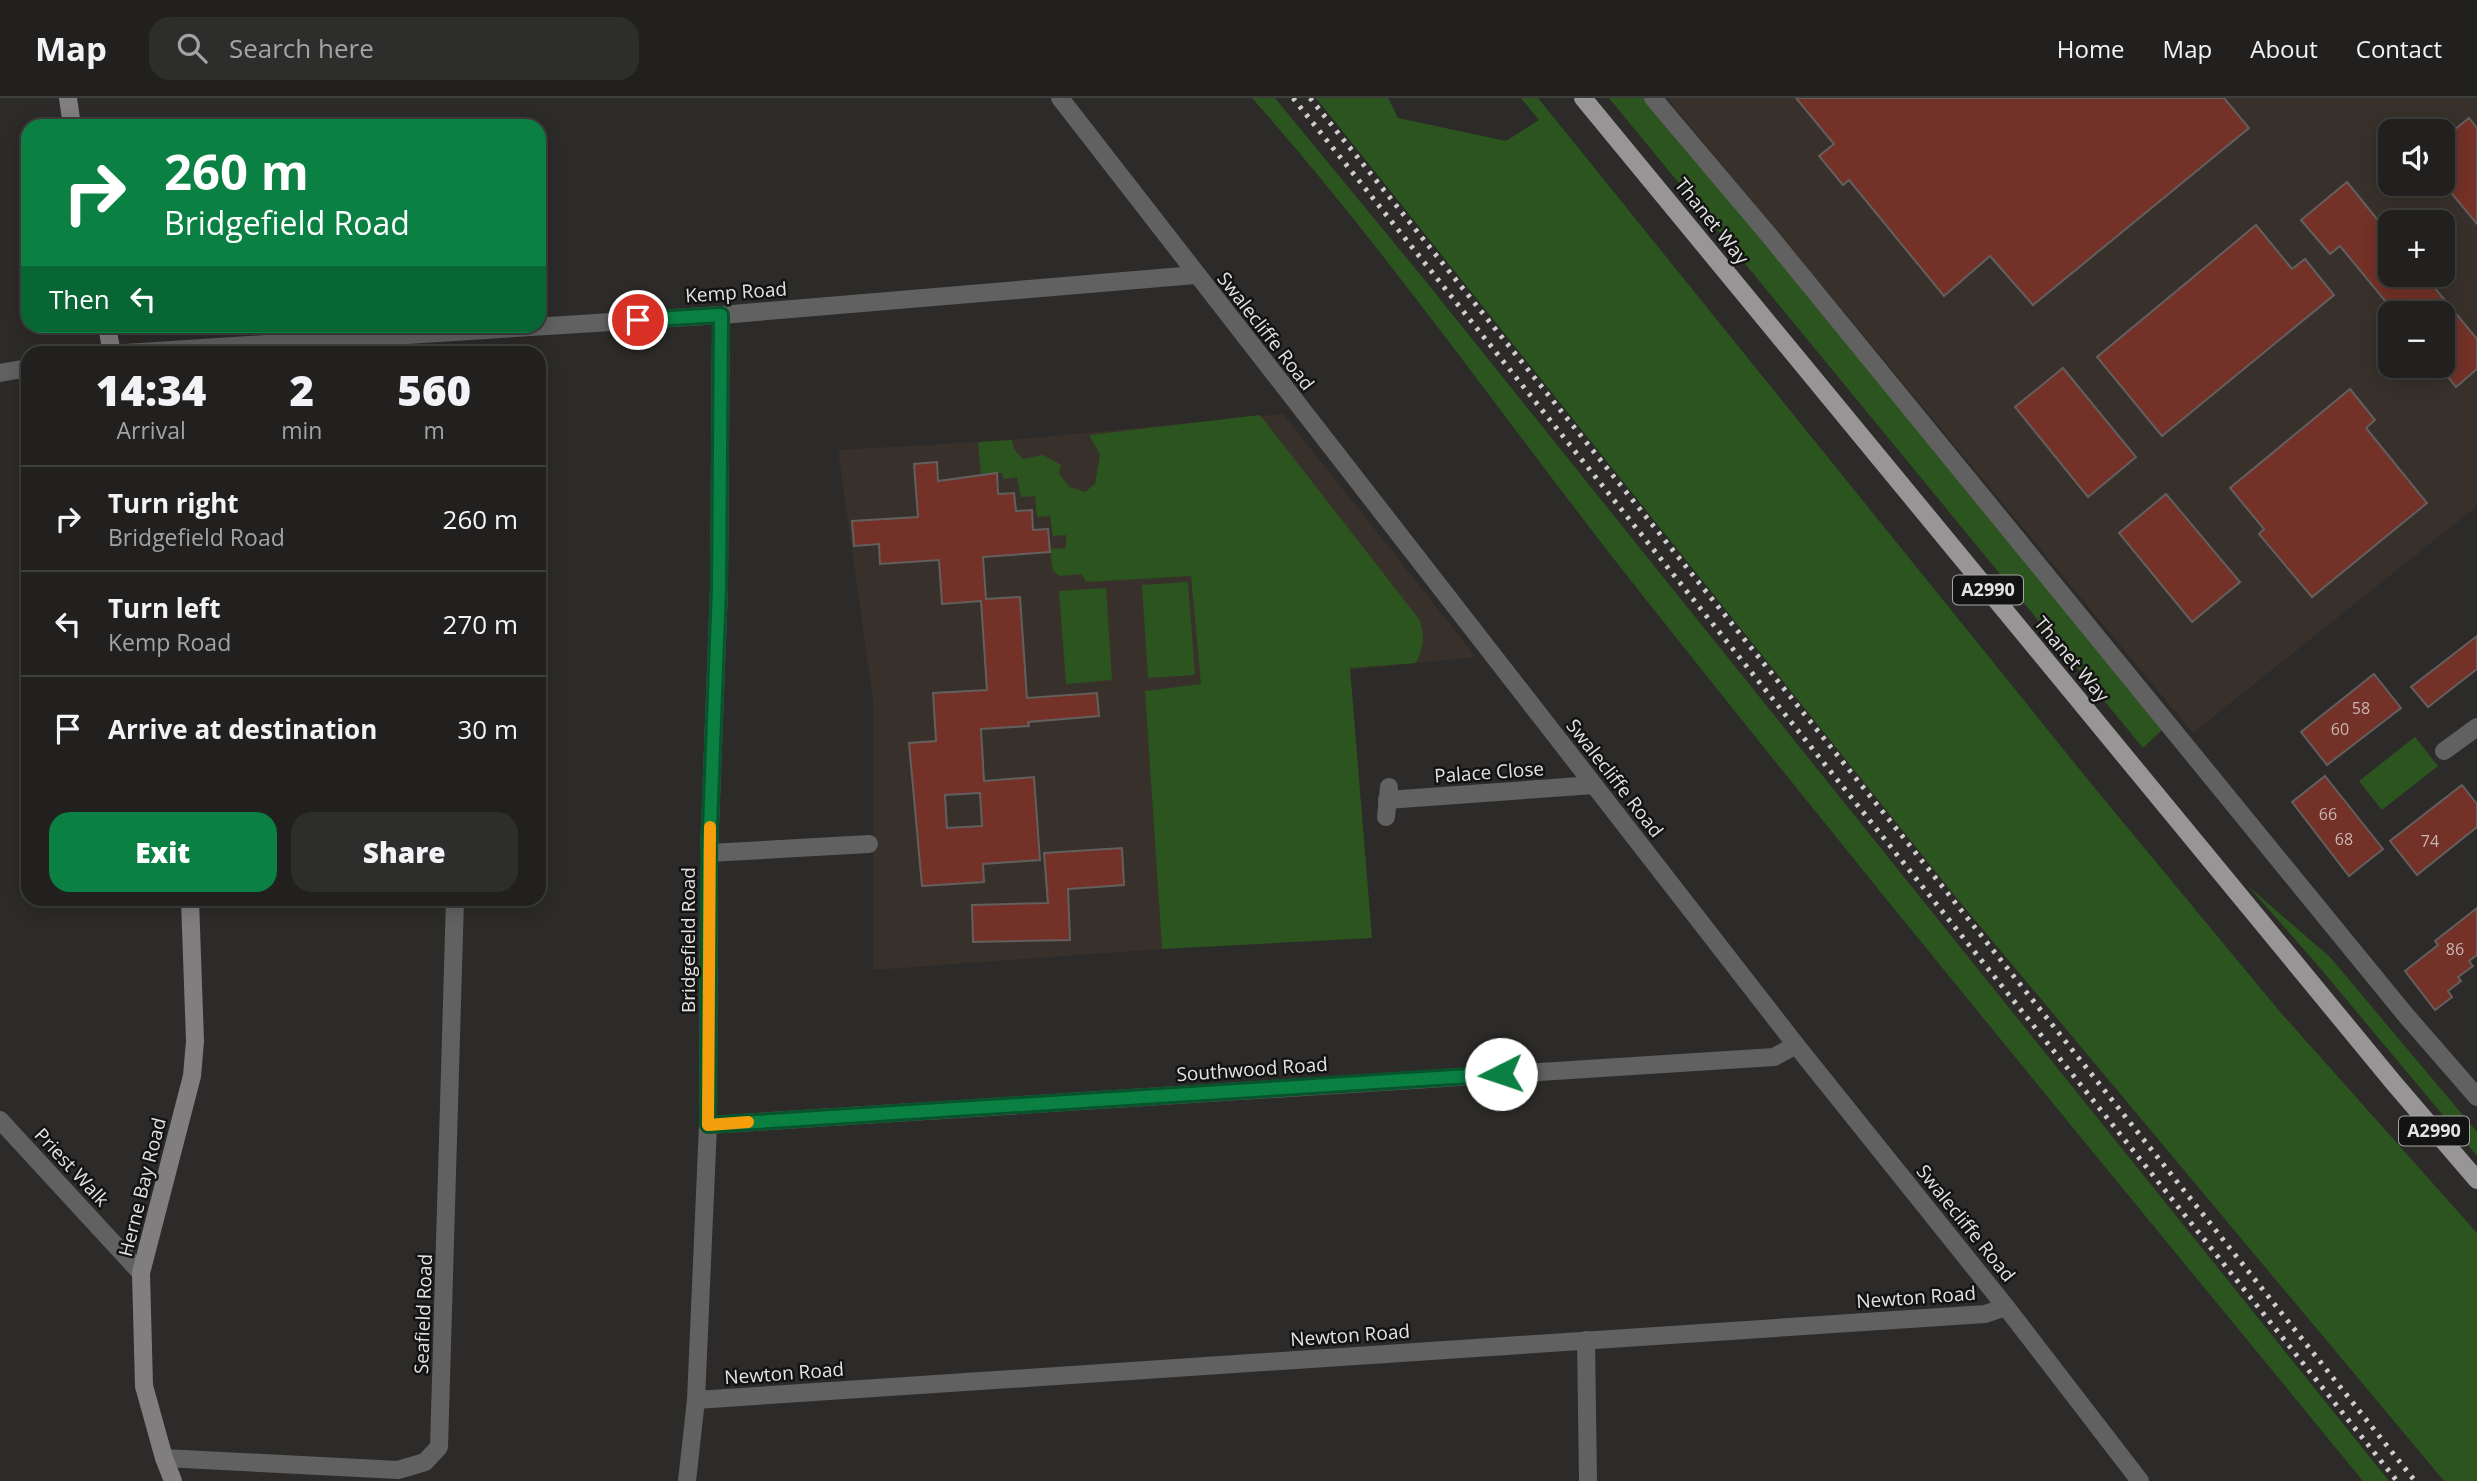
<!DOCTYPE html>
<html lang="en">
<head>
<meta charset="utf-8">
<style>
	body { margin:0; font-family:"Open Sans",sans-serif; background:#2d2d2c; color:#f1f3f6; height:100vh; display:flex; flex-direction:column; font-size:26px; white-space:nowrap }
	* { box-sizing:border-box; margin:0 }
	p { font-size:23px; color:#a2a3a4 }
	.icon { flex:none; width:38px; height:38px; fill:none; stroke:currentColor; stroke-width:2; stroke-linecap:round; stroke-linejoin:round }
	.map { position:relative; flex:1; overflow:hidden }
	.panel { position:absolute; left:21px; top:248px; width:525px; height:560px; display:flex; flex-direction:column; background:#21201f; border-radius:21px; box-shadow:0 4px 18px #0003,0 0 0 2px #3e3e3d }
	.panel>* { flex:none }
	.guide { position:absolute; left:21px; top:21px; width:525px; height:214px; border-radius:21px; box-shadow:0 4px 18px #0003,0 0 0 2px #3e3e3d; background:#0b8043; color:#fff; overflow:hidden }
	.buttons { position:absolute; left:2378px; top:21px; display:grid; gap:14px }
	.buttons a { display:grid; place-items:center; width:77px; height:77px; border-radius:14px; background:#21201f; box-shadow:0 4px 18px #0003,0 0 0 2px #3e3e3d; font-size:35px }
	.pin { position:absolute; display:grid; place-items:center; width:60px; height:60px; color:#fff; margin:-30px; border:4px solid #fff; border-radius:50%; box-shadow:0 2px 7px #0007 }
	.me { position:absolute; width:77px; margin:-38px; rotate:266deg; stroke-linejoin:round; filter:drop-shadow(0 0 5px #0008) }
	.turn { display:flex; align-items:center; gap:24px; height:147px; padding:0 28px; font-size:32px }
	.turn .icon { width:91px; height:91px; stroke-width:2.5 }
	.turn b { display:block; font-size:49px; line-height:60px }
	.then { display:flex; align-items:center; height:66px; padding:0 28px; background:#0003; gap:14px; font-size:26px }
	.eta { display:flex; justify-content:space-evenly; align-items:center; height:119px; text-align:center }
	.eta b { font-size:42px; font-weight:800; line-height:49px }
	.button { display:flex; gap:14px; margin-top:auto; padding:14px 28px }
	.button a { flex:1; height:80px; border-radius:21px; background:#0b8043; color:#fff; font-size:28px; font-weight:800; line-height:80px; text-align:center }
	.button a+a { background:#2d2d2c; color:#f1f3f6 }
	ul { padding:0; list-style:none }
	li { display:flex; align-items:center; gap:21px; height:105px; padding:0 28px; border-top:2px solid #3e3e3d }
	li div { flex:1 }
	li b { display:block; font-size:26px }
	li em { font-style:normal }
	header { display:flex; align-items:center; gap:42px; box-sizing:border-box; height:98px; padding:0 35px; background:#21201f; border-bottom:2px solid #3e3e3d }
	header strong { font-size:33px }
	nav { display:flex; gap:38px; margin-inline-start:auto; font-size:24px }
	.search { width:490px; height:63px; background:#2d2d2c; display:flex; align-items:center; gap:18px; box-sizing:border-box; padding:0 24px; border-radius:21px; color:#a2a3a4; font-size:26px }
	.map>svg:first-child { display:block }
	.built { fill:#38312b; fill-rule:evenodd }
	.green { fill:#2c541e }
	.building { fill:#733127; stroke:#625f5e; stroke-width:2; fill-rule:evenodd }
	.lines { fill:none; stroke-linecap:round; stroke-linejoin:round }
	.minor { stroke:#626161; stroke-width:18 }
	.secondary { stroke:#817e7f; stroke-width:18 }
	.primary { stroke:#989596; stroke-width:18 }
	.rail { stroke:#cfcecc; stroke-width:5; stroke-dasharray:3.5 7; stroke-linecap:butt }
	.route-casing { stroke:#07532c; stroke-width:18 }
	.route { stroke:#0b8043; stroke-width:12 }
	.slow { stroke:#f59e0b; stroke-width:12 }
	.labels { text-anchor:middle; stroke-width:5; stroke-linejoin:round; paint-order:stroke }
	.number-label { font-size:16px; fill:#c8b6b2 }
	.shield { fill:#141313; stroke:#a6a5a3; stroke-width:2 }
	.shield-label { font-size:18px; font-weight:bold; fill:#e4e3e1 }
	.street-label { font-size:19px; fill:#e4e3e1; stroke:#141313 }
</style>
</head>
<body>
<header>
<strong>Map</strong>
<div class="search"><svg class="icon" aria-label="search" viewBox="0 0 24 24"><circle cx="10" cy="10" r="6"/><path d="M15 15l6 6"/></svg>Search here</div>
<nav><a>Home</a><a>Map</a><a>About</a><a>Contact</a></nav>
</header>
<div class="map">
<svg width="2477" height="1383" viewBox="0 0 2477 1383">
	<rect width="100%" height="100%" fill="#2c2b29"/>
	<g class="built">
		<path d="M1667 0H2477V408L2193 635ZM2390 33H2443V86H2390ZM2390 124H2443V177H2390ZM2390 215H2443V268H2390Z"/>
		<polygon points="1283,316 1476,559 1145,593 1162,851 873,872 873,602 838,352 1012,342"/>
	</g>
	<g class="green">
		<path d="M1252 0H1275L1423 180 2389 1383H2363C2122 1089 1879 796 1643 498 1512 333 1392 158 1252 0Z"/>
		<polygon points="1316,0 1388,0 1398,20 1506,43 1539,22 1521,0 1538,0 2093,688 2281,915 2477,1135 2477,1383 2444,1383 1959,803"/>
		<polygon points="1609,0 1647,0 2166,628 2143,650"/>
		<path d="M1260 317 1419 521C1425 537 1424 549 1416 565L1350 570 1372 840 1162 851 1145 593 1201 586 1191 478 1086 484 1082 476 1060 478 1053 473 1050 451 1066 450V437L1053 438 1050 418 1037 419 1035 398 1021 399 1017 379 1004 381 1002 375 981 376 978 344 1012 342 1014 351 1023 361 1043 357 1061 367 1059 376 1070 389 1085 394 1095 386 1100 356 1089 337Z"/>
		<polygon points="1188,484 1195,577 1148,580 1142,487"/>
		<polygon points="1106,490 1112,582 1066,586 1059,493"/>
		<polygon points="2415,639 2438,668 2382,712 2359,683"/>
		<polygon points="2248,788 2330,859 2477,1034 2477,1058 2315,864"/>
	</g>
	<g class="building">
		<polygon points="1796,0 2224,0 2249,30 2033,207 1990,158 1944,198 1849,82 1843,87 1819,58 1834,46"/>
		<polygon points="2469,20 2477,30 2477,126 2443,85 2443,41"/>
		<polygon points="2347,84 2390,137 2390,177 2424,177 2477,241 2477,271 2456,289 2443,273 2443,215 2395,215 2340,148 2330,156 2301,122"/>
		<polygon points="2256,127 2292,171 2305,161 2334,197 2162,338 2097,259"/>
		<polygon points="2063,270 2136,359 2088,399 2015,309"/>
		<polygon points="2350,291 2375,322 2366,330 2427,405 2312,499 2259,436 2264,431 2230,390"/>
		<path d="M937 364 938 383 997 375 998 396 1014 395 1016 413 1032 412 1033 432 1048 431 1050 454 983 459 986 501 1020 499 1027 600 1097 595 1099 618 1028 624 1029 628 981 631 984 683 1034 679 1040 762 983 766 984 784 922 788 909 645 936 643 933 595 987 592 981 503 942 506 939 462 880 466 879 446 854 448 852 423 918 419 914 366ZM980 695 982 728 947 730 945 697Z"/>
		<polygon points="2166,396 2240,484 2192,524 2119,435"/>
		<polygon points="2477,538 2477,571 2428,609 2411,589"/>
		<polygon points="2374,576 2401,610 2327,667 2301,634"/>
		<polygon points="2325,678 2383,751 2349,778 2292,704"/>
		<polygon points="2462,687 2477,706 2477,729 2417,777 2390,743"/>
		<polygon points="1122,750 1124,787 1068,791 1070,842 973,844 972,807 1048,805 1044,755"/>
		<polygon points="2477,810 2477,857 2469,863 2473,868 2458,879 2461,883 2448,893 2452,899 2435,912 2405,873 2438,847 2435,843"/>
	</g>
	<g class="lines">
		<g class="minor">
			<polyline points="1060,0 1796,947 2006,1209 2140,1383"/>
			<polyline points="1653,0 1768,136 2404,915 2477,999"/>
			<polyline points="109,256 721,217 1195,177"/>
			<polyline points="0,275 28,270"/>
			<polyline points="2444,653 2477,629"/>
			<polyline points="1387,702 1594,687"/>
			<polyline points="1386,719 1389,689"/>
			<polyline points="709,755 869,746"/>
			<polyline points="0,1022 141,1175"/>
			<polyline points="708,1027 1774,959 1796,947"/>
			<polyline points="1586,1242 1588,1383"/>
			<polyline points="696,1302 1985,1216 2006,1209"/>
			<polyline points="164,1360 398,1372 425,1364 439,1349 455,802"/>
			<polyline points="687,1383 696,1302 708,1027 709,755 719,490 721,217"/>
		</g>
		<g class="secondary">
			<polyline points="68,0 72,28"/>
			<polyline points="107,228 112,256"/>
			<polyline points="173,1383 164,1360 144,1288 141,1175 192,978 195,943 190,802"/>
		</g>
		<polyline class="primary" points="1583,0 2393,984 2477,1082"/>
		<g class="rail">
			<polyline points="1293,0 2397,1383"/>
			<polyline points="1310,0 1907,744 2415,1383"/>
		</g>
	</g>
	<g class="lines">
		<g class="route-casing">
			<polyline id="route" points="638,222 721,217 719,490 709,755 708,1027 1501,976"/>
		</g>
		<use href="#route" class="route"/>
		<polyline class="slow" points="710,729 708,1027 748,1024"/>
	</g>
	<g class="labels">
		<g class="number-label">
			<text x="2361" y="616">58</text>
			<text x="2340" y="637">60</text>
			<text x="2328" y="722">66</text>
			<text x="2344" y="747">68</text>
			<text x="2430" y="749">74</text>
			<text x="2455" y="857">86</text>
		</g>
		<g class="shield">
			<rect x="1953" y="477.5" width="70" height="29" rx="5"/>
			<rect x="2399" y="1018.5" width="70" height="29" rx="5"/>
		</g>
		<g class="shield-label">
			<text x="1988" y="498">A2990</text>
			<text x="2434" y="1039">A2990</text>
		</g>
		<g class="street-label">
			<text transform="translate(1712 123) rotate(51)" y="7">Thanet Way</text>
			<text transform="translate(736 194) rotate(-4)" y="7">Kemp Road</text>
			<text transform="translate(1266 233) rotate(52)" y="7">Swalecliffe Road</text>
			<text transform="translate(2072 561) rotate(50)" y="7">Thanet Way</text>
			<text transform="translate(1489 674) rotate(-4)" y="7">Palace Close</text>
			<text transform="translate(1615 680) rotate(52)" y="7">Swalecliffe Road</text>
			<text transform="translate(688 842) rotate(-90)" y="7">Bridgefield Road</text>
			<text transform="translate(1252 971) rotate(-4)" y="7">Southwood Road</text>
			<text transform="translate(72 1069) rotate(47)" y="7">Priest Walk</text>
			<text transform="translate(142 1089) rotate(-76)" y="7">Herne Bay Road</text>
			<text transform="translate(1966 1125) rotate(51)" y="7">Swalecliffe Road</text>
			<text transform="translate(1916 1199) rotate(-4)" y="7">Newton Road</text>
			<text transform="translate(423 1216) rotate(-88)" y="7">Seafield Road</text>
			<text transform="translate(1350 1237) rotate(-4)" y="7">Newton Road</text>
			<text transform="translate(784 1275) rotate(-4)" y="7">Newton Road</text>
		</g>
	</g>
</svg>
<div class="buttons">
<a><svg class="icon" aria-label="sound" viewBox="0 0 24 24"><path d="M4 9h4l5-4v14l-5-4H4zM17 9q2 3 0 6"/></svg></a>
<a>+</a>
<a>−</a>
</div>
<div class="pin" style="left:638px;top:222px;background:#d93025"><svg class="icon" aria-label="arrive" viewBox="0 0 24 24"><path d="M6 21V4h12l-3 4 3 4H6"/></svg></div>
<svg class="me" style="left:1501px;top:976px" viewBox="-20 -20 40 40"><circle r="19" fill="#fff"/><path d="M0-13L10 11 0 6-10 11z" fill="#0b8043"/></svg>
<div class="guide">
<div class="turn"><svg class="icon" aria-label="right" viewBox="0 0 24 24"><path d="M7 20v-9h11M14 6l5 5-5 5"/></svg><div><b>260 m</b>Bridgefield Road</div></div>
<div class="then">Then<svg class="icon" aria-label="left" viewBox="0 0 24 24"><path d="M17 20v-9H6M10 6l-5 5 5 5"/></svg></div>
</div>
<section class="panel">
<div class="eta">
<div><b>14:34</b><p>Arrival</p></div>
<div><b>2</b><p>min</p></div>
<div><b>560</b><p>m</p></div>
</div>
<ul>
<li><svg class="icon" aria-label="right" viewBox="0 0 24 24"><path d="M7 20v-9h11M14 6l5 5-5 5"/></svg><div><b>Turn right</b><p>Bridgefield Road</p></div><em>260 m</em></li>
<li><svg class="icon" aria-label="left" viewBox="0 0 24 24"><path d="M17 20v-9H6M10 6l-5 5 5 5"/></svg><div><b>Turn left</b><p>Kemp Road</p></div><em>270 m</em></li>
<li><svg class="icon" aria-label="arrive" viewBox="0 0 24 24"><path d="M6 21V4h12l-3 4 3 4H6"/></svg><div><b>Arrive at destination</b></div><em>30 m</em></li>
</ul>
<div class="button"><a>Exit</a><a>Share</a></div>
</section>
</div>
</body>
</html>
